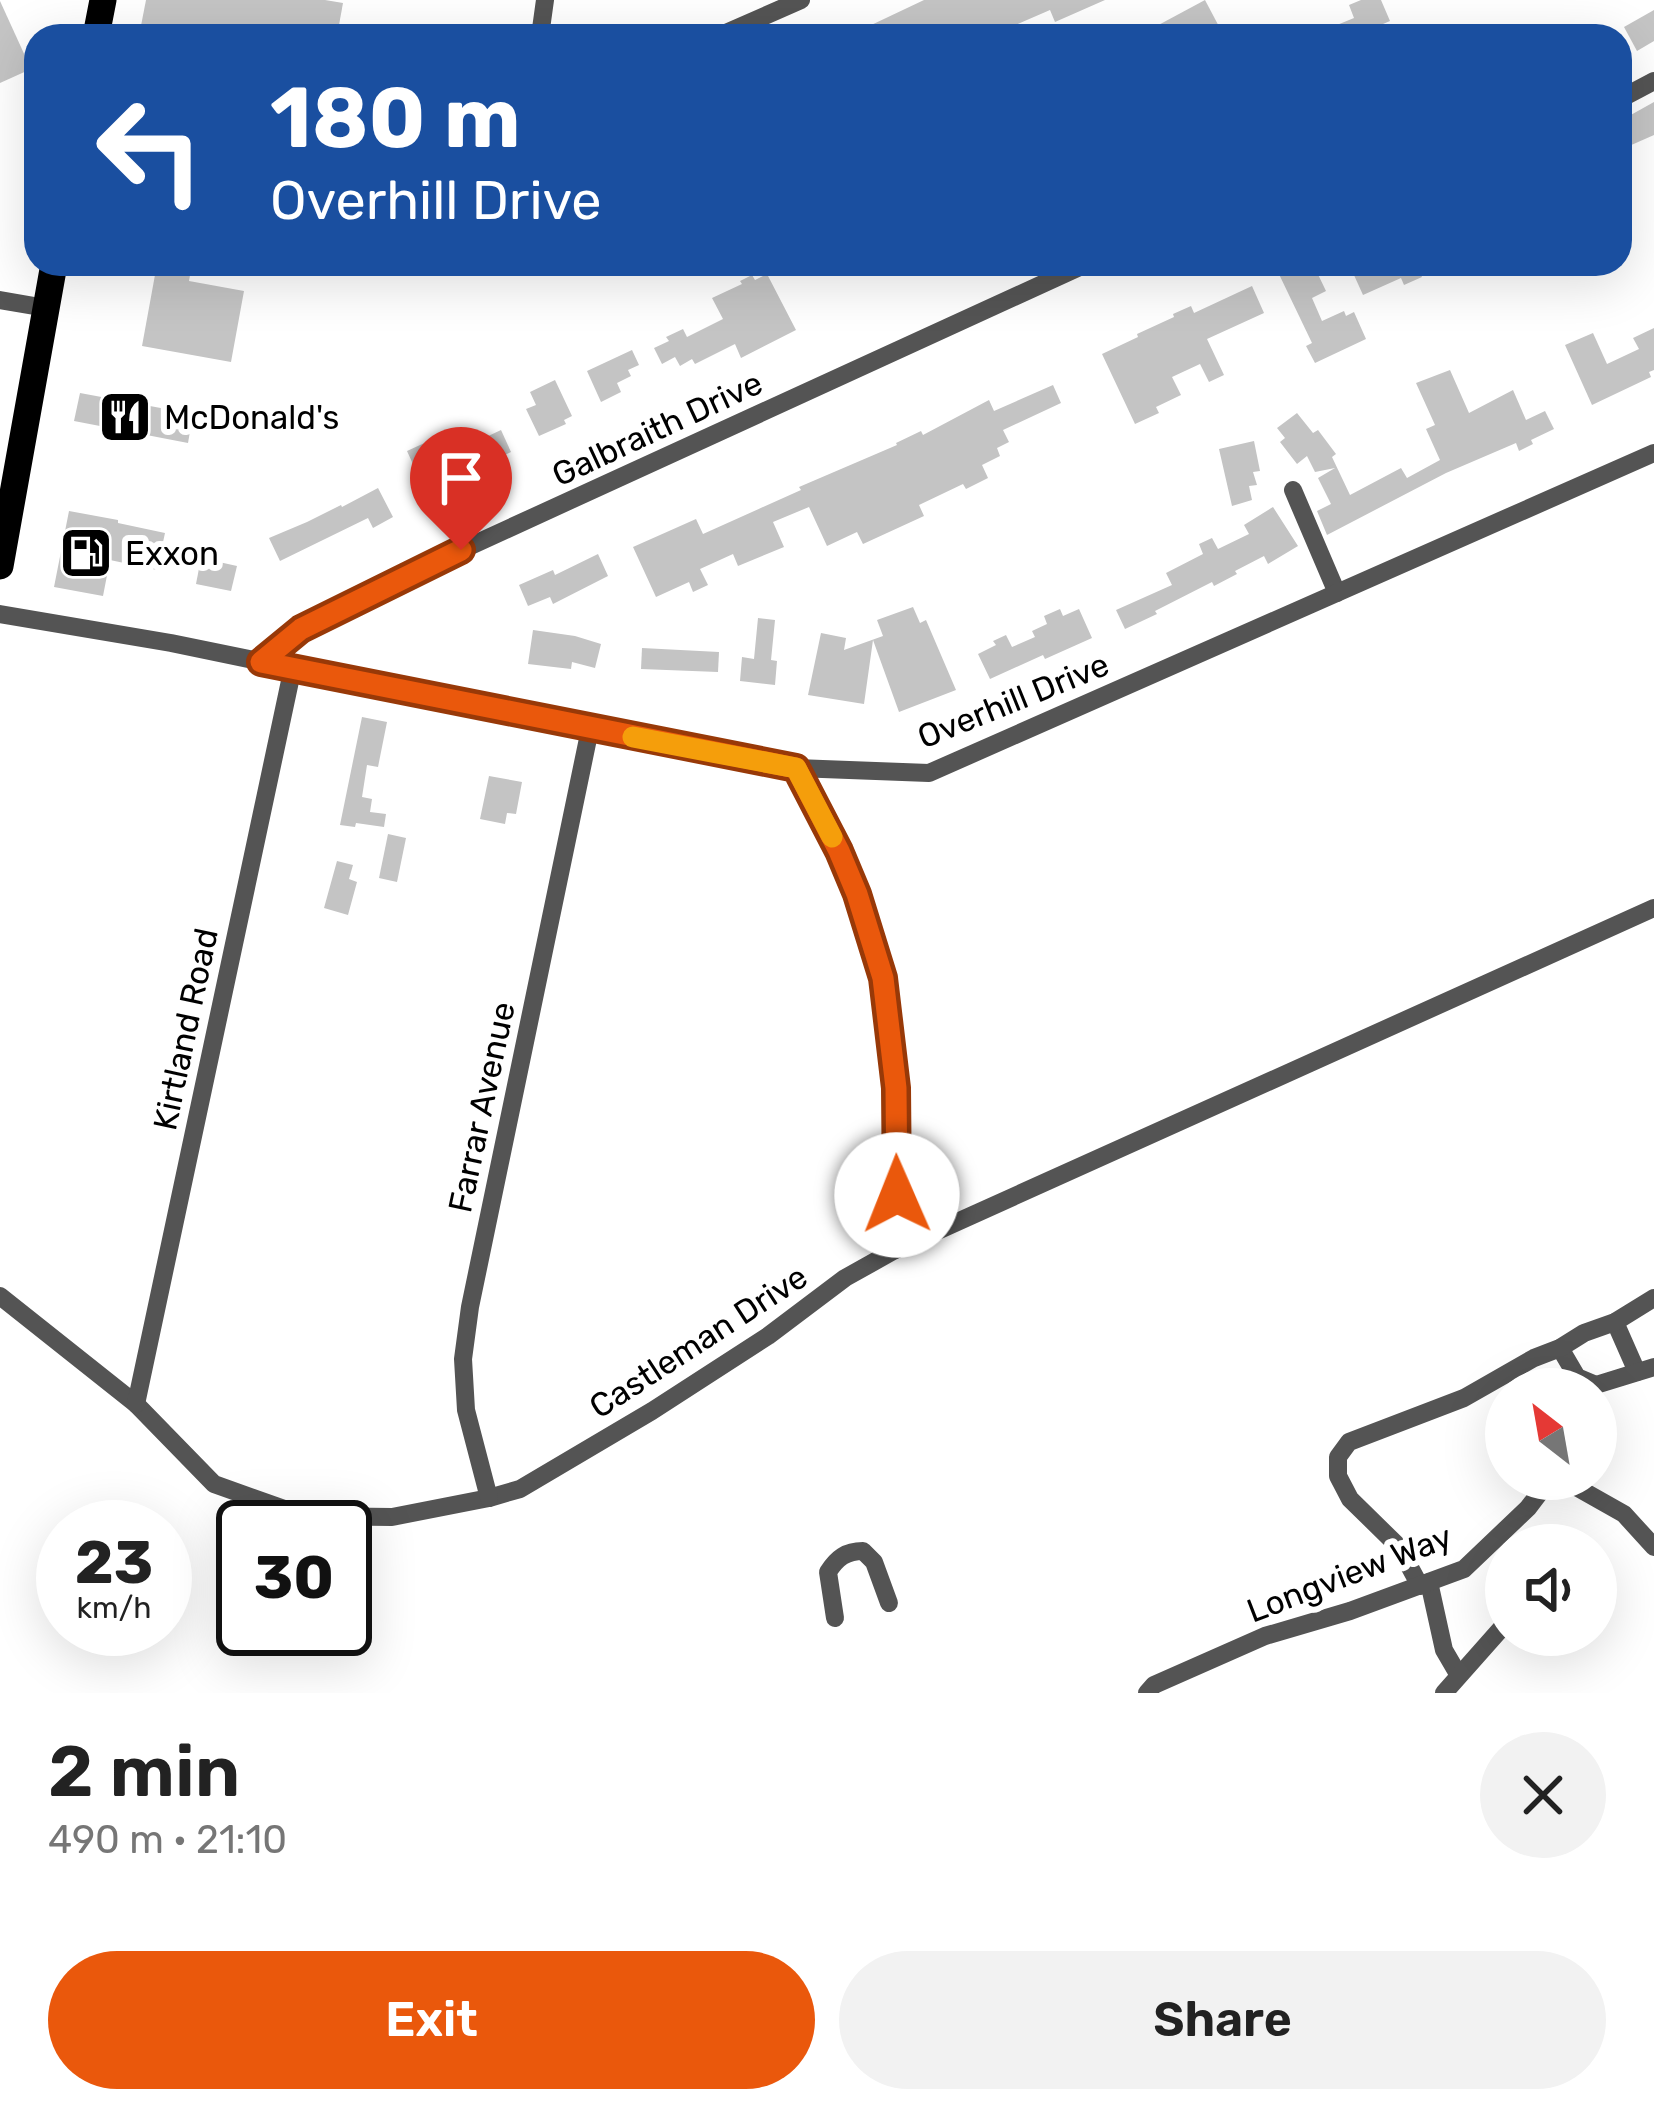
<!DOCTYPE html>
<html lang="en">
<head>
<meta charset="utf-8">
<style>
	body { margin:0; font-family:Rubik,sans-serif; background:#f2f2f2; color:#222; height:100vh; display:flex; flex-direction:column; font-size:45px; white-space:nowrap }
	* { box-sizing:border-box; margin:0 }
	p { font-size:39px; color:#767676 }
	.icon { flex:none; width:66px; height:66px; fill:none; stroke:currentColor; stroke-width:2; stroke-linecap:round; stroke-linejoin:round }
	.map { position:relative; height:1693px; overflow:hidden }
	.panel { display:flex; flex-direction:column; background:#fff; flex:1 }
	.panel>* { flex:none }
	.hud { position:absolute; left:24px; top:24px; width:1608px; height:252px; border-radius:36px; box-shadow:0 12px 48px #0002; background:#1a4fa0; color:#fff; overflow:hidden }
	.needle { width:78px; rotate:329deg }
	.tools { position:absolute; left:1485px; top:1368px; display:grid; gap:24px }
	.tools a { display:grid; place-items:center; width:132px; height:132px; border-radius:50%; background:#fff; box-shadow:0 12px 48px #0002; font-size:60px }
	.speed { position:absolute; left:36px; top:1500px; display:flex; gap:24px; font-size:60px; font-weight:700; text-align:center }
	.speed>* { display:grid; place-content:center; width:156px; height:156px; border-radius:50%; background:#fff; box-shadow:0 12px 48px #0002; line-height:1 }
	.speed small { font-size:30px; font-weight:400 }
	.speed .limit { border:6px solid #111; border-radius:18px; background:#fff; color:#111 }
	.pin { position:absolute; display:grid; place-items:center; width:102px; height:102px; color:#fff; margin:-123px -51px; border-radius:50% 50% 50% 0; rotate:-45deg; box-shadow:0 0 12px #0007 }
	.pin .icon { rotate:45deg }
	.me { position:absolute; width:132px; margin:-66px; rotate:359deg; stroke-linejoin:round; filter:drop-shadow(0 0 9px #0008) }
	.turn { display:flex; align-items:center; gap:42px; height:252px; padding:0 48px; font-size:54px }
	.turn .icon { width:156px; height:156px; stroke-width:2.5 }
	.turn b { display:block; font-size:84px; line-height:102px }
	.round { display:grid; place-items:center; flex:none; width:126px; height:126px; border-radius:63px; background:#f2f2f2 }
	.summary { display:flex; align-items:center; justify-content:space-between; height:204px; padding:0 48px }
	h1 { font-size:72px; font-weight:600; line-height:90px }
	.cta { display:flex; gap:24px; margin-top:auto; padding:24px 48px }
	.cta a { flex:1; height:138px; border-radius:72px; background:#ea580c; color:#fff; font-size:48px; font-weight:600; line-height:138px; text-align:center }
	.cta a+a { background:#f2f2f2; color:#222 }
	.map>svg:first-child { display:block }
	.building { fill:#c4c4c4 }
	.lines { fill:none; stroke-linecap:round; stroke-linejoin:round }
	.street { stroke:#545454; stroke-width:18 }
	.primary { stroke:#000; stroke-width:27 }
	.route-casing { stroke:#983908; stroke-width:30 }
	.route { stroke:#ea580c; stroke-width:21 }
	.slow { stroke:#f59e0b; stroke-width:21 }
	.labels { text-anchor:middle; stroke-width:12; stroke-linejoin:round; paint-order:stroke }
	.poi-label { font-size:33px; fill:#000; stroke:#fff; text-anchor:start }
	.street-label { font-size:33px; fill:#000; stroke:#fff }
</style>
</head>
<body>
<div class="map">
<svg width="1654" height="1693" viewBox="0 0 1654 1693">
	<rect width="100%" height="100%" fill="#fff"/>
	<g class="building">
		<polygon points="146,0 325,0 343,3 337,36 139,36"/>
		<polygon points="924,0 1105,0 1055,22 1050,10 990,36 848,36"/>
		<polygon points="1205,0 1224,36 1138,36"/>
		<polygon points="1361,0 1381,0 1390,21 1383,24 1386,32 1376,36 1310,36 1354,18 1349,5"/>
		<polygon points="0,1 31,69 0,83"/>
		<polygon points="1654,10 1654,41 1637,51 1624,27"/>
		<polygon points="1654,102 1654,135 1620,150 1620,121"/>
		<polygon points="157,264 192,264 189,281 244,291 231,362 142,346"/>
		<polygon points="1290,264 1313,264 1326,291 1312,298 1322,321 1344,311 1346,316 1354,312 1366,339 1315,363 1306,346 1312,343 1277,270"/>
		<polygon points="1349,264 1416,264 1422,277 1404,285 1401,278 1363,295"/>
		<polygon points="767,274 796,330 741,358 735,344 695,364 692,359 680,366 675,357 662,364 654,348 669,341 666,337 683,329 687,337 723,319 712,298 742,284 740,281 752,275 755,280"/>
		<polygon points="1252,286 1264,313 1207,339 1224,375 1209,382 1200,364 1172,377 1181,395 1156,407 1159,413 1135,424 1102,354 1138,337 1137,334 1174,317 1173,314 1191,306 1194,313"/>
		<polygon points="1654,328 1654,370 1649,372 1651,377 1592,405 1565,345 1593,333 1607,364 1639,349 1633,338"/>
		<polygon points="632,350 639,365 628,370 631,376 617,383 621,392 601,402 587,371"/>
		<polygon points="1450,370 1469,413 1513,390 1526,420 1545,411 1554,429 1531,440 1533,444 1519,451 1516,443 1446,473 1327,535 1317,511 1331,504 1318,478 1335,468 1315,472 1307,456 1297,464 1280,442 1285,438 1277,428 1297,413 1313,433 1318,430 1336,454 1332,457 1350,495 1401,468 1407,478 1440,460 1426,429 1435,425 1416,383"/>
		<polygon points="555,380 572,416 564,420 566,424 539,436 526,409 536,405 530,392"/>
		<polygon points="1053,385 1061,403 1003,430 1009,442 997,448 1000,456 982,465 988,478 966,489 963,484 919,505 924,516 863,544 857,532 827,546 809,507 773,522 784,547 738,566 733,554 700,569 708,585 693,592 689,582 656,597 633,547 696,519 703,534 801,490 799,487 897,445 896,443 921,431 923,435 989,400 994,411"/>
		<polygon points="80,393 193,414 188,443 74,421"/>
		<polygon points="501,430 511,452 473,470 463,448"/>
		<polygon points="431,440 445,472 455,468 461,480 427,495 407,451"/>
		<polygon points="1254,441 1260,471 1253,472 1257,485 1249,486 1252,500 1232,506 1219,449"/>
		<polygon points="378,488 393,517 373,528 368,518 280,561 269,538 307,522 341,505 342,507"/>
		<polygon points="1273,507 1298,546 1268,564 1264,556 1235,571 1237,574 1214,586 1212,582 1155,611 1157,614 1125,629 1116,610 1172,585 1166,573 1203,554 1199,544 1212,538 1218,549 1249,534 1244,525"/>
		<polygon points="69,511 118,520 118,523 165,533 157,570 110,560 103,596 54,587"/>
		<polygon points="598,554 608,576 553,604 550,597 528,606 519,585 553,570 555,575"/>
		<polygon points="201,558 237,566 231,591 196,584"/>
		<polygon points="913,607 920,623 926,620 956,690 899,712 873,640 864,704 808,695 821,633 846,638 844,650 883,636 877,620"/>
		<polygon points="1060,609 1063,616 1079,609 1092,638 1045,659 1043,655 990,679 978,654 996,645 993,641 1006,635 1012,647 1035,637 1032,631 1047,624 1044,616"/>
		<polygon points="758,618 775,620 771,660 777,661 775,685 740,681 742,657 754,659"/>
		<polygon points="533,630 575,636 601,644 595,668 572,662 571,669 528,664"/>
		<polygon points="642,648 719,652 718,672 641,669"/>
		<polygon points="362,717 387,722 378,767 367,765 362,797 372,799 370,812 386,814 384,827 356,823 355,827 340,825"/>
		<polygon points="489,776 522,782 516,814 507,813 505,824 480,819"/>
		<polygon points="388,834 406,838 397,882 379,878"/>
		<polygon points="337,861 353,865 349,879 357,882 348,915 324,908"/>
	</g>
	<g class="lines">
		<g class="street">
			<polyline points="540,36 545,0"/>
			<polyline points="719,36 801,0"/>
			<polyline points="1620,99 1654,81"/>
			<polyline points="0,300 46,308"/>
			<polyline points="1293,490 1337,593"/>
			<polyline points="0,614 171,643 590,729 796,768 929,773 1654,453"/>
			<polyline points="261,662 301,629 383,586 1086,264"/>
			<polyline points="796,768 839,851 857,894 883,978 896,1087 898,1223 895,1250"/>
			<polyline points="0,1296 136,1404 214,1484 304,1516 392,1517 489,1498 520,1489 652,1411 768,1336 845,1278 895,1250 1654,908"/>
			<polyline points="1615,1322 1637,1372"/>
			<polyline points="1560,1348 1577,1377 1596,1385 1654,1367"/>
			<polyline points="136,1404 293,667"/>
			<polyline points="1562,1479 1624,1514 1654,1547"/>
			<polyline points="489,1498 466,1410 463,1359 470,1307 590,729"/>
			<polyline points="1567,1545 1572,1538"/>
			<polyline points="1429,1582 1444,1650 1458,1674"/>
			<polyline points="1420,1586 1399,1547 1350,1499 1338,1476 1338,1457 1349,1442 1464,1398 1534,1358 1560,1348 1584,1333 1615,1322 1654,1298"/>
			<path d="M835 1618 828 1572C837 1558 846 1551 863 1551L874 1562 889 1603"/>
			<polyline points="1147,1693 1154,1685 1265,1636 1350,1611 1464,1569 1528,1508 1550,1479"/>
			<polyline points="1444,1693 1506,1623"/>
		</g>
		<g class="primary">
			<polyline points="96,36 103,0"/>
			<polyline points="0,566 54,264"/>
		</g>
	</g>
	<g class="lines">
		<g class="route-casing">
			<polyline id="route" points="461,550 301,629 261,662 796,768 839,851 857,894 883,978 896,1088 897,1195"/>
		</g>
		<use href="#route" class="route"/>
		<polyline class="slow" points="633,737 796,768 832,837"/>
	</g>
	<defs>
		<g id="restaurant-square" transform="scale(2.7)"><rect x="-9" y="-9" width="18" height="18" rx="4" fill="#000" stroke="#fff"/><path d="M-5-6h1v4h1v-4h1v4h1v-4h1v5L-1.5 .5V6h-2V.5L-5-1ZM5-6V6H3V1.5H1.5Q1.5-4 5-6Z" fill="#fff"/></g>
		<g id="fuel-square" transform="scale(2.7)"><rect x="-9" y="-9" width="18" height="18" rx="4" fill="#000" stroke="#fff"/><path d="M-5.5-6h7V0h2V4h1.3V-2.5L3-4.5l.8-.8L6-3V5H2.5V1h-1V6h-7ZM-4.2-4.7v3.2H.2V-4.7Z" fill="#fff"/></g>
	</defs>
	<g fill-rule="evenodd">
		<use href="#restaurant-square" x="125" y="417"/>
		<use href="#fuel-square" x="86" y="553"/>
	</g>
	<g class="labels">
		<g class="poi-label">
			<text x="164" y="429">McDonald's</text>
			<text x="125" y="565">Exxon</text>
		</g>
		<g class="street-label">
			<text transform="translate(657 428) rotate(-25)" y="12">Galbraith Drive</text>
			<text transform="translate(1013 700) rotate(-22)" y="12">Overhill Drive</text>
			<text transform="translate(185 1029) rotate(-78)" y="12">Kirtland Road</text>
			<text transform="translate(481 1107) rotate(-78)" y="12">Farrar Avenue</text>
			<text transform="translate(698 1341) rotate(-33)" y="12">Castleman Drive</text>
			<text transform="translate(1349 1573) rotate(-21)" y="12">Longview Way</text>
		</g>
	</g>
</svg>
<div class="tools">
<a><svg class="needle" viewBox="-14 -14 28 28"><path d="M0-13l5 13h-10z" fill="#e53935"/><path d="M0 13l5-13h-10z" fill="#767676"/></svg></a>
<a><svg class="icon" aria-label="sound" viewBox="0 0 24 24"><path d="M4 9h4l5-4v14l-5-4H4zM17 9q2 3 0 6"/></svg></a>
</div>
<div class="speed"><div>23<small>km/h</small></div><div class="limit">30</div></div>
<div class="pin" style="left:461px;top:550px;background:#d93025"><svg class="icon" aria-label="arrive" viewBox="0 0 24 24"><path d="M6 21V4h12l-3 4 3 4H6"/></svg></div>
<svg class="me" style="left:897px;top:1195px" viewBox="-20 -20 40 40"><circle r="19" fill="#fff"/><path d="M0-13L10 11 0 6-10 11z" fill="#ea580c"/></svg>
<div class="hud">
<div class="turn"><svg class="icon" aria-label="left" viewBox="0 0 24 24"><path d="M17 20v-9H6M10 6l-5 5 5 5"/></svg><div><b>180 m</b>Overhill Drive</div></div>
</div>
</div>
<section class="panel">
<div class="summary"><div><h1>2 min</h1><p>490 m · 21:10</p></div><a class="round"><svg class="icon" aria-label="close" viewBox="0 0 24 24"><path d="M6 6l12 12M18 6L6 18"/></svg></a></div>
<div class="cta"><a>Exit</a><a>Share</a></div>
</section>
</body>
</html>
